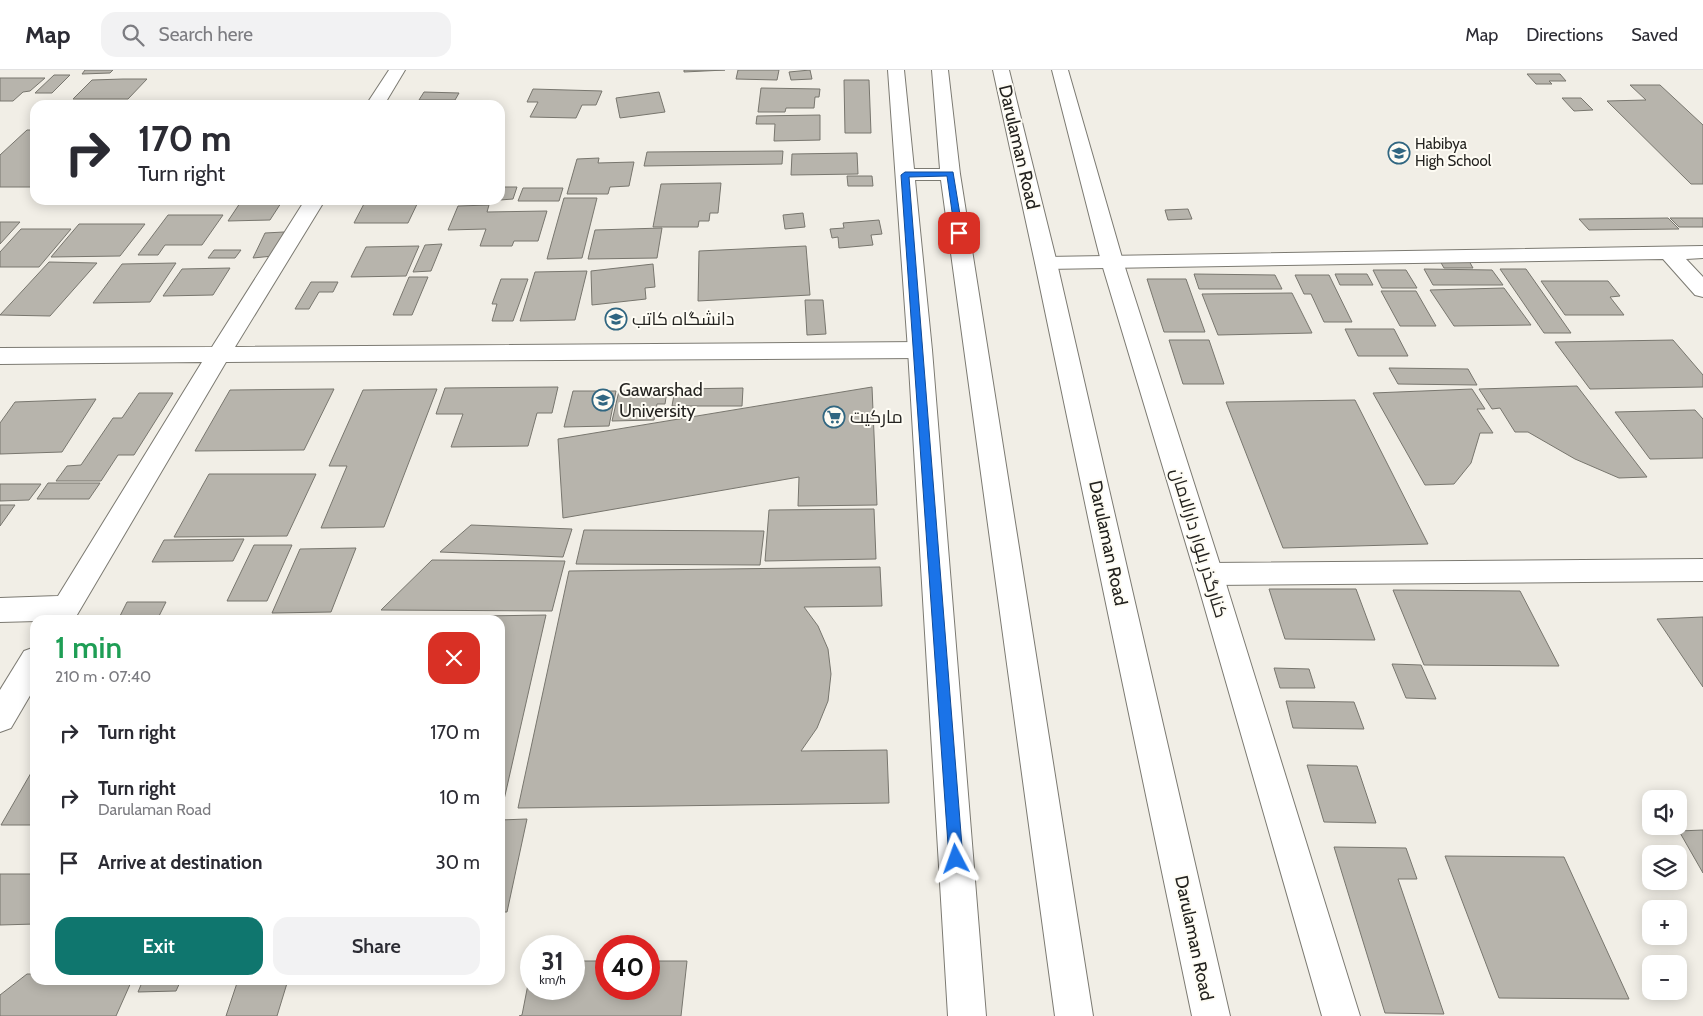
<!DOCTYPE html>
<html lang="en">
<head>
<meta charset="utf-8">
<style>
	body { margin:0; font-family:Cabin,Cairo,sans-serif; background:#f2f2f3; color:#2b2b33; height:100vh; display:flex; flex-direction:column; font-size:19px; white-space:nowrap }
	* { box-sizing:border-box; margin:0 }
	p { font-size:16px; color:#7c7c81 }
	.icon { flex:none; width:28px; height:28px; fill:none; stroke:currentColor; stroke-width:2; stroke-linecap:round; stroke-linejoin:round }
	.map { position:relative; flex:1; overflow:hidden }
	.details { position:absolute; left:30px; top:545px; width:475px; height:370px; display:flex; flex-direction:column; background:#fff; border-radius:15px; box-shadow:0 2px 12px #0003 }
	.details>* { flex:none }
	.banner { position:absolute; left:30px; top:30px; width:475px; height:105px; border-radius:15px; box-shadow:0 2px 12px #0003; background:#fff; color:#2b2b33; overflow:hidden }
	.tools { position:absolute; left:1642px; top:720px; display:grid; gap:10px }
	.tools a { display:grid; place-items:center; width:45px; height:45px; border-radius:10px; background:#fff; box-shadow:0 2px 12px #0003; font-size:25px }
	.speed { position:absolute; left:520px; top:865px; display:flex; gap:10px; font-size:25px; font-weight:700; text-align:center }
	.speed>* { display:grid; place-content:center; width:65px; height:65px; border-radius:50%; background:#fff; box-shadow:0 2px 12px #0003; line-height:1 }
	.speed small { font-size:12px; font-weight:400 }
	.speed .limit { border:8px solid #d22; background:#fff; color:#111 }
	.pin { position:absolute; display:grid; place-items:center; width:42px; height:42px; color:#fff; margin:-21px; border-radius:10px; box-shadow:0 2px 8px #0006 }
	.me { position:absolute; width:55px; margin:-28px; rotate:356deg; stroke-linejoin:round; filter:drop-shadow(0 0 4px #0008) }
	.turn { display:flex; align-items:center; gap:18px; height:105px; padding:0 25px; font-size:22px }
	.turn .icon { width:65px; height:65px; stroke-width:2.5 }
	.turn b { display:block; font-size:35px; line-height:42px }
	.round { display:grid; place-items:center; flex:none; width:52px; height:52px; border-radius:15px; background:#f2f2f3 }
	.headline { display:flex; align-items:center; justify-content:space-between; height:85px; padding:0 25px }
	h1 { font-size:30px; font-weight:600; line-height:38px; color:#1e9e55 }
	.button { display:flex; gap:10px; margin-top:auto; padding:10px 25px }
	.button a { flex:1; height:58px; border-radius:15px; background:#0f766e; color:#fff; font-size:20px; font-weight:600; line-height:58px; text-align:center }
	.button a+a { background:#f2f2f3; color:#2b2b33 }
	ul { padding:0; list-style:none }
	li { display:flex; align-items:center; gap:15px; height:65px; padding:0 25px }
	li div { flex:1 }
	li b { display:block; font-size:19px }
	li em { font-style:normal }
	header { display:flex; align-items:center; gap:30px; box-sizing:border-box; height:70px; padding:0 25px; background:#fff; border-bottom:1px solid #e1e1e2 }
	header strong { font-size:24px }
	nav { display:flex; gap:28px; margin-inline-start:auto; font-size:18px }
	.search { width:350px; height:45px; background:#f2f2f3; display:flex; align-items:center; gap:12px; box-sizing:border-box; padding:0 18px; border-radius:15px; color:#7c7c81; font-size:19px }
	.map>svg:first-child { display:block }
	.building { fill:#b7b4ac; stroke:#78766e }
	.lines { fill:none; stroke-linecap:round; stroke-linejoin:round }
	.street-casing { stroke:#7c7a72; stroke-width:2 }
	.secondary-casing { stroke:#7c7a72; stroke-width:2 }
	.street { fill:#fff; fill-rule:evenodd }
	.secondary { fill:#fff; fill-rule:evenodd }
	.route { fill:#1a73e8; stroke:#114b97 }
	.labels { text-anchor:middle; stroke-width:4; stroke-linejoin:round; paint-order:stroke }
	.far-poi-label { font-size:15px; fill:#242320; stroke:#fefcf4; text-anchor:start }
	.street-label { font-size:18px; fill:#242320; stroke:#fefcf4 }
	.poi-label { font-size:18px; fill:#242320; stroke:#fefcf4; text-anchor:start }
</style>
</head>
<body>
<header>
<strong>Map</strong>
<div class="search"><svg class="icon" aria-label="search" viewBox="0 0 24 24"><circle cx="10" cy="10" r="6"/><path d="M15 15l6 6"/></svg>Search here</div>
<nav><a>Map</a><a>Directions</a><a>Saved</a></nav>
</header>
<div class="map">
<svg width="1703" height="946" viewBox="0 0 1703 946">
	<rect width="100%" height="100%" fill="#f1eee6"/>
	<g class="building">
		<polygon points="85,0 113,0 110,3 82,4"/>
		<polygon points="684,0 725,0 684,2"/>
		<polygon points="738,0 779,0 777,10 736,9"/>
		<polygon points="810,0 812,9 791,10 789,2"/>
		<polygon points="1527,4 1560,4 1566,11 1549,11 1552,14 1536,14"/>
		<polygon points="54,5 70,5 52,23 35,23"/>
		<polygon points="0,8 45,8 30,21 23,22 13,31 0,31"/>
		<polygon points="123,9 147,9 128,29 73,29 92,10"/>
		<polygon points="844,10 869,10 871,63 845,63"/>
		<polygon points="1630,15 1660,15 1703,55 1703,114 1691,114 1607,31 1646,30"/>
		<polygon points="761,18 820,19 819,27 815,27 814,38 786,38 785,42 758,42"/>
		<polygon points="533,19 602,21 596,35 582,35 576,48 530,47 538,32 527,32"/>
		<polygon points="424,22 459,23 455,30 419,30"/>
		<polygon points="659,22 665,42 620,48 616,28"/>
		<polygon points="1562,28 1581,28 1593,40 1574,41"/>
		<polygon points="820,45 820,70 774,71 775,54 756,54 757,46"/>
		<polygon points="27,60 35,60 35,117 0,117 0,85"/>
		<polygon points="783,81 782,94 644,96 647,82"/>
		<polygon points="857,83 858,104 791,105 792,84"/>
		<polygon points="599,88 598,93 634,92 629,116 610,117 608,124 567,124 577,89"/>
		<polygon points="847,106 872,106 873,116 848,116"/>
		<polygon points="721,113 718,143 710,143 709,151 699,151 698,157 653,157 661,114"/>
		<polygon points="500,117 517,117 513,129 500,130"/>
		<polygon points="523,118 563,118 559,131 518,131"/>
		<polygon points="564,128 597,128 582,188 547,189"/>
		<polygon points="136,130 176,130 173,133 133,134"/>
		<polygon points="366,130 419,130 408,153 354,153"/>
		<polygon points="240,133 281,133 270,150 228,151"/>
		<polygon points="489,135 487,142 547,141 538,171 514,171 512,176 480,176 486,159 448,160 458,136"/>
		<polygon points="1188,139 1192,149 1168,150 1165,140"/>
		<polygon points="803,143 805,157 785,159 783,145"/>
		<polygon points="168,145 223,145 202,175 165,175 158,185 138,185"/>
		<polygon points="1668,148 1679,159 1589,160 1579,149"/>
		<polygon points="1670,148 1703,148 1703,157 1679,157"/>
		<polygon points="879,150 882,164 871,165 873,175 839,178 838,167 832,168 830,159 844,158 843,153"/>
		<polygon points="0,152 20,152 0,174"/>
		<polygon points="79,154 145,154 120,186 51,187"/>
		<polygon points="662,158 657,188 588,189 595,160"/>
		<polygon points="21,159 71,159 39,197 0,197 0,182"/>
		<polygon points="284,162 273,186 253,188 265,163"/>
		<polygon points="442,174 431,201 413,202 425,175"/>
		<polygon points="419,176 406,206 351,207 366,177"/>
		<polygon points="806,176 810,225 698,231 699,181"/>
		<polygon points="214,180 241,180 235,188 208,188"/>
		<polygon points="1440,191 1469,191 1473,198 1444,198"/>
		<polygon points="49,192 97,193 50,246 0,245"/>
		<polygon points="176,193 150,232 93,233 122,194"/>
		<polygon points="653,194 655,217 645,218 646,229 592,235 591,201"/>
		<polygon points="230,198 213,225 163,226 182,199"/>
		<polygon points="1424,199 1492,200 1503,215 1433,215"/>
		<polygon points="1500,199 1526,199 1571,263 1544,263"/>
		<polygon points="1373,200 1406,200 1417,218 1382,218"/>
		<polygon points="587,201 575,250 520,251 535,202"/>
		<polygon points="1194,204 1275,205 1282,219 1199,219"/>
		<polygon points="1335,204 1367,204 1373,215 1340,215"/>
		<polygon points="1295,205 1329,205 1352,252 1324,252 1311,224 1304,224"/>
		<polygon points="409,207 428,207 412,245 393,245"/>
		<polygon points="501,209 528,209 513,251 492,251 497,234 492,234"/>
		<polygon points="1147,209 1186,209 1205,262 1164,262"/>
		<polygon points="1541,211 1608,211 1620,226 1610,227 1624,245 1565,245"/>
		<polygon points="311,212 338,212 333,222 319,222 309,239 295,239"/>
		<polygon points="1504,218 1531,255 1454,256 1430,220"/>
		<polygon points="1381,221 1416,221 1436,256 1400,256"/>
		<polygon points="1292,223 1312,263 1218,265 1202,224"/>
		<polygon points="805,230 823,230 826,264 807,265"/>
		<polygon points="1345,259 1394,259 1408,286 1358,286"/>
		<polygon points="1169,270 1209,270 1224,314 1183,314"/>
		<polygon points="1673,270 1703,305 1703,317 1590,319 1555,272"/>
		<polygon points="1389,298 1468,299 1477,315 1398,314"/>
		<polygon points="1577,316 1647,407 1619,408 1575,389 1528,362 1515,362 1500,338 1492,339 1479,319"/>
		<polygon points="558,317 552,343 537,343 528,376 451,377 463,344 436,344 445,318"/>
		<polygon points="872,317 877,435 798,436 799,407 563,448 558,369"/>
		<polygon points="743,318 742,336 672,336 675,319"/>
		<polygon points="334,319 304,380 195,381 230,320"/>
		<polygon points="437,319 384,457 321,458 347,396 329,396 363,320"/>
		<polygon points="1472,319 1485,339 1477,339 1493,363 1480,363 1471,393 1454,414 1425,415 1373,323"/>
		<polygon points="573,321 616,321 609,356 564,357"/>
		<polygon points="619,321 667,321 665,334 657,334 654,350 612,351"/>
		<polygon points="139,323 173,323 134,385 118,385 101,411 56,411 67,396 81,395 113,348 122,348"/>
		<polygon points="96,329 62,382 0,384 0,353 15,332"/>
		<polygon points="1355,330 1428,474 1283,478 1226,332"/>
		<polygon points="1695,340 1703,349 1703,388 1650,389 1615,342"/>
		<polygon points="209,404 316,404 287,466 174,467"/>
		<polygon points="48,413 100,413 89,429 37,429"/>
		<polygon points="0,414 41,414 29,430 0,431"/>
		<polygon points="0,435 15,435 0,456"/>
		<polygon points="874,439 876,489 765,491 769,440"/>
		<polygon points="471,455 572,459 563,487 440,482"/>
		<polygon points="584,460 764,461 760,495 576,494"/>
		<polygon points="244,469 233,491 152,492 164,470"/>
		<polygon points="254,475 292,475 267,531 227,531"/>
		<polygon points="356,478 331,542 272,543 300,479"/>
		<polygon points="432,490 565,491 552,541 381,540"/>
		<polygon points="880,497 882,536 804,537 818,556 828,579 831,604 828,631 817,658 801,681 887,680 889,733 518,738 569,501"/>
		<polygon points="1269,519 1356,519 1375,570 1285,569"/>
		<polygon points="1393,520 1520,521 1559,596 1424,595"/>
		<polygon points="127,532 166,532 157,550 118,550"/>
		<polygon points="546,545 501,743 500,743 500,550 356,550 357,548"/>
		<polygon points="1703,547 1703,617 1657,549"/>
		<polygon points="1392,594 1421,595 1436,629 1406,628"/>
		<polygon points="1274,598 1309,599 1315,618 1280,618"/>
		<polygon points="1286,631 1354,632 1364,659 1293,658"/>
		<polygon points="1307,695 1357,696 1376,753 1324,752"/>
		<polygon points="35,696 35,755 1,755"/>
		<polygon points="527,749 507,842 500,842 500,750"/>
		<polygon points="1703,760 1703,803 1679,761"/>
		<polygon points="1334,777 1406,778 1417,809 1398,809 1444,944 1385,943"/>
		<polygon points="1445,786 1564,787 1629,929 1499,928"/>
		<polygon points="0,804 35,804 35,854 0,855"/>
		<polygon points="574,891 606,891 606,919 649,919 649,891 687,891 681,946 519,946 522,945 531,899 531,919 574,919"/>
		<polygon points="27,904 35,904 35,910 132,910 116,946 0,946 0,925"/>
		<polygon points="143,910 181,910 176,921 138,922"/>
		<polygon points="238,910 288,910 277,946 226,946"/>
	</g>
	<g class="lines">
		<g class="street-casing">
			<g id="street">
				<polygon points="389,0 405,0 384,35 366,35"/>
				<polygon points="305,130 325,130 235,277 920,272 928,275 932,280 928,285 920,288 226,292 74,550 0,552 0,528 58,526 202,292 0,294 0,278 212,277"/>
				<polygon points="1703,176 1703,188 1686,189 1703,207 1703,227 1695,225 1663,189 1046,199 1039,197 1035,193 1039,189 1046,187"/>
				<polygon points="1703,489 1703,511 1209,515 1199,512 1195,504 1199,496 1209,493"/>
				<polygon points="35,577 35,617 11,658 0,662 0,620 24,581"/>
			</g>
		</g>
		<g class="secondary-casing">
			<g id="secondary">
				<polygon points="888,0 904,0 914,99 940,99 932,0 948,0 960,104 1093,946 1055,946 941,110 915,110 932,280 986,946 948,946 908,280"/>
				<polygon points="993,0 1009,0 1057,193 1230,946 1192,946 1035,193"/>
				<polygon points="1052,0 1068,0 1123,191 1223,504 1360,946 1322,946 1195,504 1101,191"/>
			</g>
		</g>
		<use href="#street" class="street"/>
		<use href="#secondary" class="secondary"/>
	</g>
	<polygon class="route" points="905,102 953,102 963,163 959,165 955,163 947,106 909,107 963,789 961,794 956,796 951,794 949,789 901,105"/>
	<defs>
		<g id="school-ring" transform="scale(1.125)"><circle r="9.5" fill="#fefcf4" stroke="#306681" stroke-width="1.5"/><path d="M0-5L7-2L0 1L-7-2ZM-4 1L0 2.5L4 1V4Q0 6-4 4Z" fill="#306681"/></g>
		<g id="university-ring" transform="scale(1.125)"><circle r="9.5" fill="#fefcf4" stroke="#306681" stroke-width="1.5"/><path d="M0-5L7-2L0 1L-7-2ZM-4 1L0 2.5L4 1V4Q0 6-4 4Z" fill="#306681"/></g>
		<g id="supermarket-ring" transform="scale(1.125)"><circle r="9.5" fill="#fefcf4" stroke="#306681" stroke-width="1.5"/><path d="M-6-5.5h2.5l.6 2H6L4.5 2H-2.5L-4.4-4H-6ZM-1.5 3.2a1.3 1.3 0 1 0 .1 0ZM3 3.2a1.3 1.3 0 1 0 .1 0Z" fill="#306681"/></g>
	</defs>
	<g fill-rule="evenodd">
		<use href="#school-ring" x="1399" y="83"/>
		<use href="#university-ring" x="616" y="249"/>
		<use href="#university-ring" x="603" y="330"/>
		<use href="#supermarket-ring" x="834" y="347"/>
	</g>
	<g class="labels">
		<g class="far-poi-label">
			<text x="1415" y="79">Habibya<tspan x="1415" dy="17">High School</tspan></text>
		</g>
		<g class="street-label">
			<text transform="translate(1019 77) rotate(77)" y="6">Darulaman Road</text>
			<text transform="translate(1108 473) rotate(78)" y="6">Darulaman Road</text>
			<text transform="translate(1199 473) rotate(73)" y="6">کنارگذر بلوار دارالامان</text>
			<text transform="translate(1194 868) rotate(78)" y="6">Darulaman Road</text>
		</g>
		<g class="poi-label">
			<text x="632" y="255">دانشگاه کاتب</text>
			<text x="619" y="326">Gawarshad<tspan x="619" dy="21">University</tspan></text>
			<text x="850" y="353">مارکیت</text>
		</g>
	</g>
</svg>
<div class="tools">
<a><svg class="icon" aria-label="sound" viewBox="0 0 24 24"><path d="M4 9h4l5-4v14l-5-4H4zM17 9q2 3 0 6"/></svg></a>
<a><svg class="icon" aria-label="layers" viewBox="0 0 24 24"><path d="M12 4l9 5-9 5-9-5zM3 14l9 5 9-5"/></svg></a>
<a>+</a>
<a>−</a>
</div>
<div class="speed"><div>31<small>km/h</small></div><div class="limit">40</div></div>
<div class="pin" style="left:959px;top:163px;background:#d93025"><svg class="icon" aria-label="arrive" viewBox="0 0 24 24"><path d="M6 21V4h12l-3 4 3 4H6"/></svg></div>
<svg class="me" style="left:956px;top:789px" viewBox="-20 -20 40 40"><path d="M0-17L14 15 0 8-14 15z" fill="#1a73e8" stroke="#fff" stroke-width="4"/></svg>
<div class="banner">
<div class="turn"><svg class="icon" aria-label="right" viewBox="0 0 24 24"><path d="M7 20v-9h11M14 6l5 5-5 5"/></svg><div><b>170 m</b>Turn right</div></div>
</div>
<section class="details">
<div class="headline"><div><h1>1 min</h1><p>210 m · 07:40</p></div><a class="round" style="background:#d93025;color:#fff"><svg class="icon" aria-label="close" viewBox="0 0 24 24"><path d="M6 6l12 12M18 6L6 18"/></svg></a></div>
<ul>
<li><svg class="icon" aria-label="right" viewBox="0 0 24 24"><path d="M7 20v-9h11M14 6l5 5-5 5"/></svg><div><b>Turn right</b></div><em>170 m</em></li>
<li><svg class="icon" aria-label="right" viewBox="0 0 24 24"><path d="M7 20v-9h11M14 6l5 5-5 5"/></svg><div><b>Turn right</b><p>Darulaman Road</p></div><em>10 m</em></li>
<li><svg class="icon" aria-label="arrive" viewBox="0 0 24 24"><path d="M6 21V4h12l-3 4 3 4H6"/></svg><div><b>Arrive at destination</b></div><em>30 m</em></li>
</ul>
<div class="button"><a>Exit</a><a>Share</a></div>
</section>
</div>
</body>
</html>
